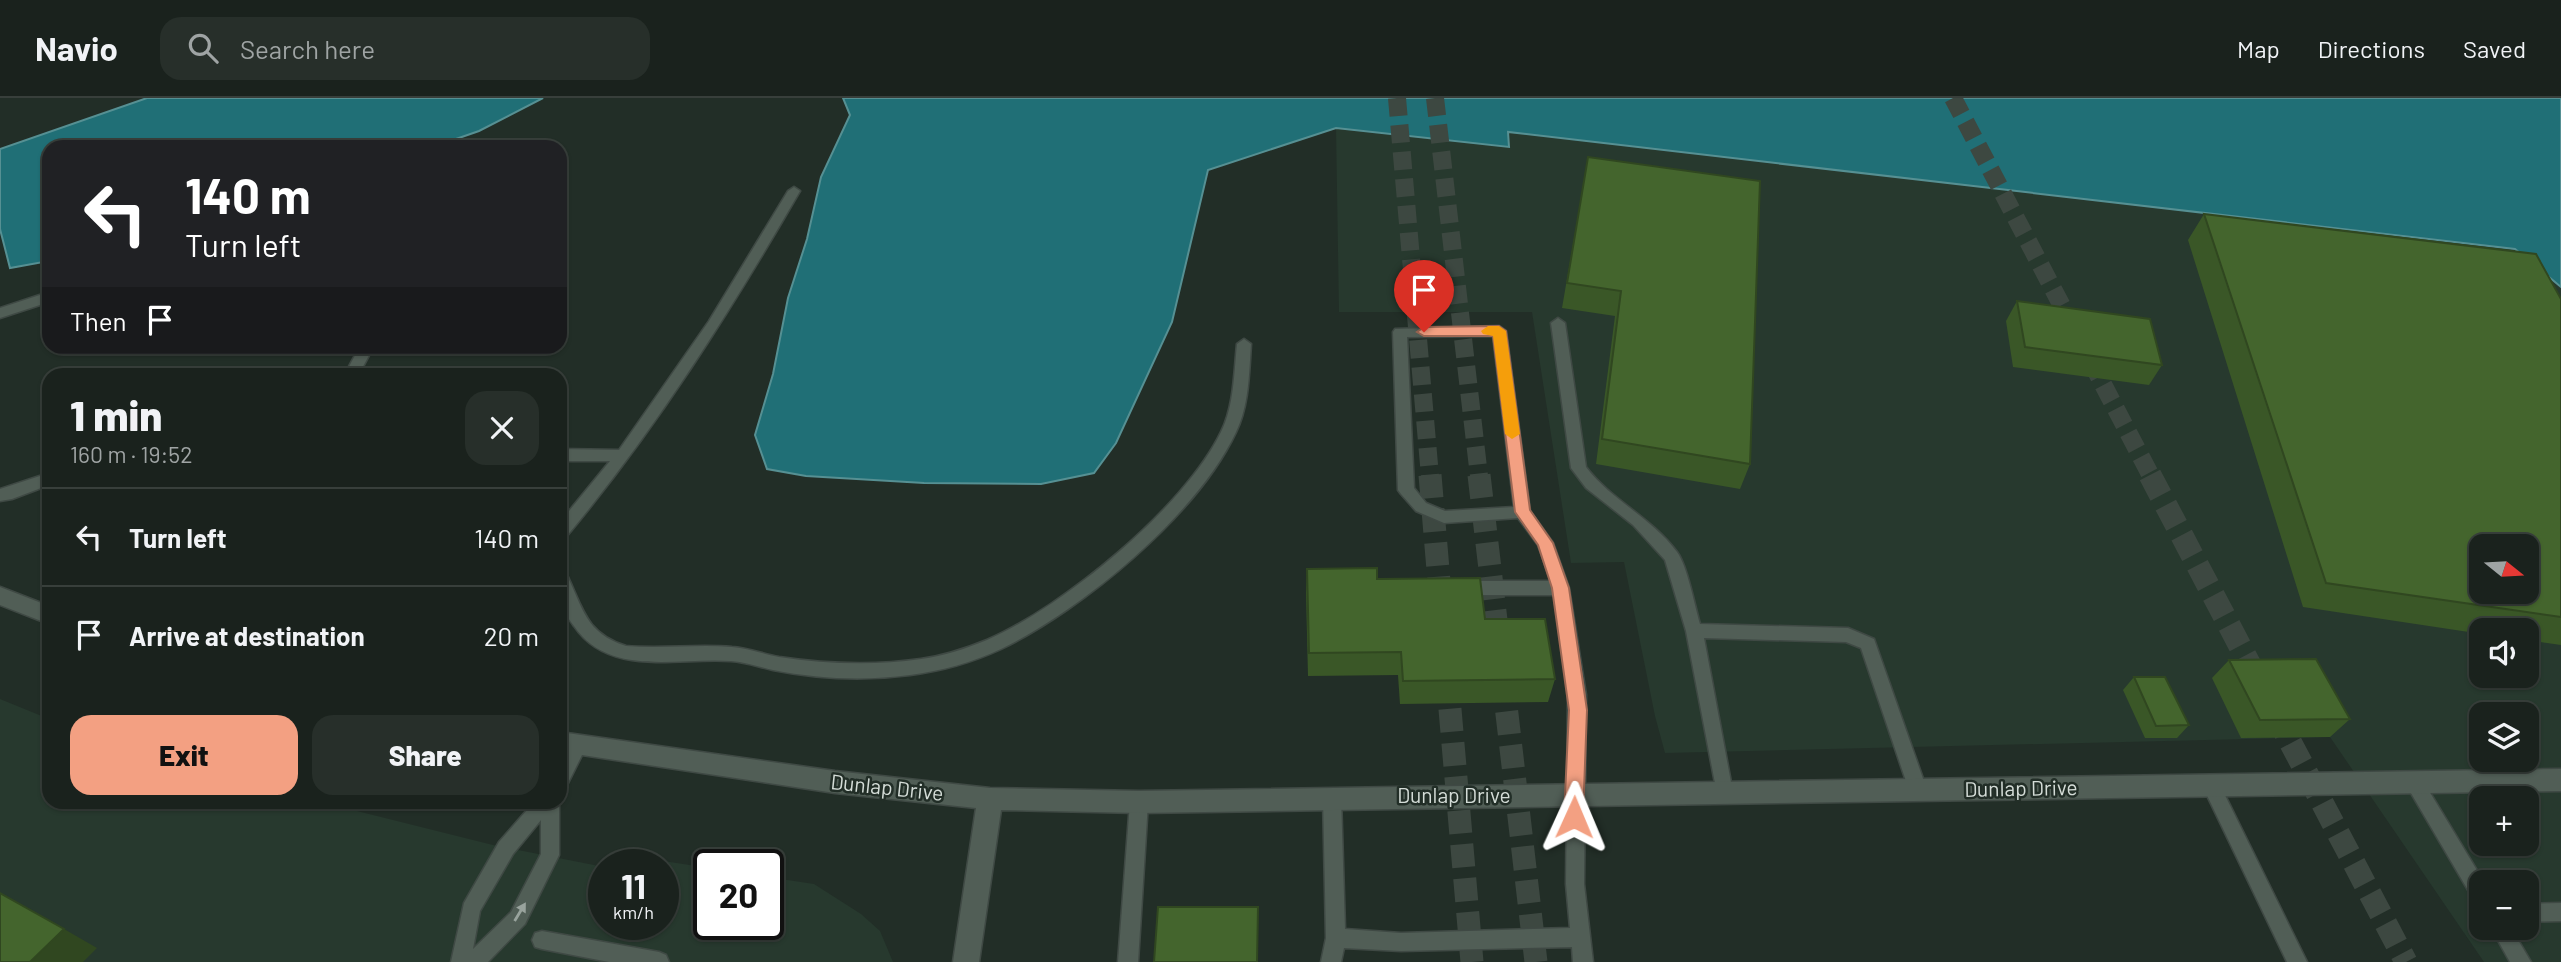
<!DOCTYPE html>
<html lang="en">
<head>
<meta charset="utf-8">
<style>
	body { margin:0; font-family:Barlow,sans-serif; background:#272f2a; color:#f1f3f6; height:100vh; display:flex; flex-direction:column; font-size:26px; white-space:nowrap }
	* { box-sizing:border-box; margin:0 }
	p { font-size:23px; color:#9fa4a4 }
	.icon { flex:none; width:38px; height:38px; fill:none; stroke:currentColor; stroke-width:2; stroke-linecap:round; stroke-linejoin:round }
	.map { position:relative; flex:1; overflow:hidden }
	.sheet { position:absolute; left:42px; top:270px; width:525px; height:441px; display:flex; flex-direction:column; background:#1a221d; border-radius:21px; box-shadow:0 2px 5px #0004,0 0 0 2px #383f3b }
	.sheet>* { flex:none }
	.guide { position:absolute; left:42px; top:42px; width:525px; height:214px; border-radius:21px; box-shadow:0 2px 5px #0004,0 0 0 2px #383f3b; background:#202124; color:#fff; overflow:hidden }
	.needle { width:46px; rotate:108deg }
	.tools { position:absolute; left:2469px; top:436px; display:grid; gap:14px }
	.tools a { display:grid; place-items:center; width:70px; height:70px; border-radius:14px; background:#1a221d; box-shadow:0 2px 5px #0004,0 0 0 2px #383f3b; font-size:35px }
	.speed { position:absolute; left:588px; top:751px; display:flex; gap:14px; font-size:35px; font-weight:700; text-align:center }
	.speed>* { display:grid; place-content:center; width:91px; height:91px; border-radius:50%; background:#1a221d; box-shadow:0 2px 5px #0004,0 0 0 2px #383f3b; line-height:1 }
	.speed small { font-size:18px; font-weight:400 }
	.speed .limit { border:4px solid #111; border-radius:10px; background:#fff; color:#111 }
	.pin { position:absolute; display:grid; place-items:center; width:60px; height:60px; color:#fff; margin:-72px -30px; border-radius:50% 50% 50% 0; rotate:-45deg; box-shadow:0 0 7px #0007 }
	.pin .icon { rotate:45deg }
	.me { position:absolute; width:77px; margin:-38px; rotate:1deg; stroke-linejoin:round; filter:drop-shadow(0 0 5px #0008) }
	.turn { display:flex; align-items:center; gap:24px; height:147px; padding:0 28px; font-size:32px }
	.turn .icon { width:91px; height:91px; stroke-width:2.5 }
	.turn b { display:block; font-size:49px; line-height:60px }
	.then { display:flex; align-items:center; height:66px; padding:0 28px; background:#0003; gap:14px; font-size:26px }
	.round { display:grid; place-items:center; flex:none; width:74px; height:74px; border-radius:21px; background:#272f2a }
	.overview { display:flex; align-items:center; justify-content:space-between; height:119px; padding:0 28px }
	h1 { font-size:42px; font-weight:800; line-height:52px }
	.primary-button { display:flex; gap:14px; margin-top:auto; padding:14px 28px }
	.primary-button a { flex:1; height:80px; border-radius:21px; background:#f3a082; color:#111; font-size:28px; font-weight:800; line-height:80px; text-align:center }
	.primary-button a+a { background:#272f2a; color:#f1f3f6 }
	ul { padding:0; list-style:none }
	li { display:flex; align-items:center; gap:21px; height:98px; padding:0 28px; border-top:2px solid #383f3b }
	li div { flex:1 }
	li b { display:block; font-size:26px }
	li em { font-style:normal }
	header { display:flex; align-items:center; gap:42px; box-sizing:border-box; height:98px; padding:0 35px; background:#1a221d; border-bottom:2px solid #383f3b }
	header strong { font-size:33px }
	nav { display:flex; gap:38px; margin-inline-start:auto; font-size:24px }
	.search { width:490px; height:63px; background:#272f2a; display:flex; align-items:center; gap:18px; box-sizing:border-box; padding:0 24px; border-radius:21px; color:#9fa4a4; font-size:26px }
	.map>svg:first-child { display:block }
	.built { fill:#27392e; fill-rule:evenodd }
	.water { fill:#206f76; stroke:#569093; stroke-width:2 }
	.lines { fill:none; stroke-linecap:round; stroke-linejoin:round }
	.primary-tunnel-far1 { stroke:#3d4841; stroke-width:18; stroke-dasharray:18 9; stroke-linecap:butt }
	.primary-tunnel { stroke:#3d4841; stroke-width:23; stroke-dasharray:23 11; stroke-linecap:butt }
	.highway-tunnel-far1 { stroke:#3d4841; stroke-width:18; stroke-dasharray:18 9; stroke-linecap:butt }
	.highway-tunnel { stroke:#3d4841; stroke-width:23; stroke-dasharray:23 11; stroke-linecap:butt }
	.lane-casing { stroke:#3f4944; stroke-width:3 }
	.street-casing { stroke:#3f4944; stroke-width:3 }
	.lane { fill:#515e56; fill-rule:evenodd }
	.street { fill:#515e56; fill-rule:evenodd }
	.wall { fill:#3a5727 }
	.shaded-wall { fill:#304720 }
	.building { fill:#44652d; stroke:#304720; stroke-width:2; fill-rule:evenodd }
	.oneway { fill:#99a39d }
	.route { fill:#f3a082; stroke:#9e6854; stroke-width:2 }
	.slow { fill:#f59e0b }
	.labels { text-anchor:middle; stroke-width:5; stroke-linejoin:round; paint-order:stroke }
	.street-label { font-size:21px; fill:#d4dcd7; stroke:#222e27 }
</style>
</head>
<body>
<header>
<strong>Navio</strong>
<div class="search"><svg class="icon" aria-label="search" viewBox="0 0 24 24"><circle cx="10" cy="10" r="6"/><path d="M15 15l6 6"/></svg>Search here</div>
<nav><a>Map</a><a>Directions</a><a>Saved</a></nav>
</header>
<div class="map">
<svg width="2561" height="864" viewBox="0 0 2561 864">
	<rect width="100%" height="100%" fill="#222e27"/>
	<g class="built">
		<path d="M1336 30 1509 49 1508 34 2516 151 2561 189V864H2484L2330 639 1665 655 1655 618 1624 464 1571 465 1532 214H1339ZM2482 448H2527V494H2482ZM2482 532H2527V578H2482ZM2482 616H2527V662H2482ZM2482 700H2527V746H2482ZM2482 784H2527V830H2482Z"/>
		<polygon points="0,601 49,621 49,704 321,704 493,747 604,769 604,826 663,826 663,766 641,766 657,762 709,770 709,826 768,826 768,779 814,786 861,816 880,833 893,864 0,864"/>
	</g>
	<g class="water">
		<polygon points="147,0 543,0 479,33 433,49 49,49 49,163 10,170 0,131 0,51"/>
		<polygon points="843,0 2561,0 2561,189 2515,151 1508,34 1509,49 1336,30 1208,72 1172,224 1116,345 1094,375 1041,386 924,385 806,378 767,371 755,337 773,276 788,200 807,141 821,79 850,17"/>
	</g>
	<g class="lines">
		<polyline class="primary-tunnel-far1" points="1953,0 2151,378"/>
		<g class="primary-tunnel">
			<polyline points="2150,377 2260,586"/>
			<polyline points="2275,615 2406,864"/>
		</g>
		<g class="highway-tunnel-far1">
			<polyline points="1397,0 1430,378"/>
			<polyline points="1435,0 1479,378"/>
		</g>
		<g class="highway-tunnel">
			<polyline points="1430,377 1441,507"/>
			<polyline points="1479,377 1536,864"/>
			<polyline points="1447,577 1472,864"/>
		</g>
		<g class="lane-casing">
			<g id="lane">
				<path d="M794 89 800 93C730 214 656 331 566 439L560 441V424L610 363H560V351L619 352 709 223 788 93Z"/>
				<polygon points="49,194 49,204 0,220 0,210"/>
				<path d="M1558 220 1565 225 1586 369C1611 402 1652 420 1677 454 1687 467 1695 509 1700 526L1848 530 1874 541 1927 692 1924 698 1918 700 1912 698 1909 692 1861 550 1846 544 1704 540 1733 695 1730 701 1724 703 1718 701 1686 533 1665 462 1633 427 1586 390 1571 370 1551 225Z"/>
				<path d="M1499 228 1506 233 1530 413 1553 445 1569 490 1586 597 1584 786 1593 864H1573L1572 849 1401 853 1344 850 1341 864H1321L1326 840 1323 699 1326 693 1332 691 1338 693 1341 699 1345 831 1401 835 1570 830 1566 786 1568 597 1554 497H1462L1456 495 1454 490 1456 485 1462 483H1551L1538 447 1518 420 1444 425 1416 413 1401 396 1398 392 1393 234 1395 231ZM1493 238 1514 409 1445 413 1426 405 1414 390 1407 239Z"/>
				<path d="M1244 241 1251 246C1249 275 1249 308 1236 334 1197 417 1083 511 1001 551 973 564 942 573 910 577 865 583 818 581 773 572 759 569 746 564 731 563 678 559 609 580 574 528 568 520 561 510 560 500 559 492 560 482 560 474L566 475C583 510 585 535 626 548 662 551 697 546 732 549 748 550 763 556 779 559 826 566 873 568 921 561 944 558 965 551 987 542 1063 509 1185 409 1221 334 1234 308 1234 275 1237 246Z"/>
				<polygon points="360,248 374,248 359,276 345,276"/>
				<polygon points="49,375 49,387 12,401 0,403 0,391"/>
				<polygon points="2414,676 2420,678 2484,784 2482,784 2482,807 2475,804 2408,690 2405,684 2408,678"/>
				<polygon points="2212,681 2218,683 2307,864 2287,864 2203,689 2206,683"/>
				<polygon points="1139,696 1145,698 1148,704 1138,864 1118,864 1130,704 1133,698"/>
				<path d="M534 704H559V757L525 826 488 864H451L464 805 499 744ZM541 722V756L511 814 473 851 480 813 513 756Z"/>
				<polygon points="2561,805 2561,823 2527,824 2527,806"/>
				<polygon points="2491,830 2511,830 2531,864 2510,864"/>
				<polygon points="542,833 659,854 666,857 669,864 609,864 542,851 535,849 532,842 535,835"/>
			</g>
		</g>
		<g class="street-casing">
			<g id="street">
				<polygon points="0,489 49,508 49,526 0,507"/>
				<polygon points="560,634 835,673 990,690 1139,693 2561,671 2561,693 1139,715 1001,712 979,864 953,864 976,710 835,695 582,657 568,685 560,688"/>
			</g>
		</g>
		<use href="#lane" class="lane"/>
		<use href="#street" class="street"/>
	</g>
	<g class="wall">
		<polygon points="1588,59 1750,366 1740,391 1596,366 1615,218 1562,210"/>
		<polygon points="2204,116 2561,201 2561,547 2527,542 2527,532 2482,532 2482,536 2303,509 2188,142"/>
		<polygon points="2017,203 2162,267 2149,287 2013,269 2006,223"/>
		<polygon points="1307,471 1377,481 1485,521 1555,581 1548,604 1400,606 1398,577 1308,578 1306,495"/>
		<polygon points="2229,562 2350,621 2330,639 2241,640 2212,580"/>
		<polygon points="2134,579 2189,627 2177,640 2145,640 2123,592"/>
	</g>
	<polygon class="shaded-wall" points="64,831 97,850 83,864 30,864"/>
	<g class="building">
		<polygon points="1588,59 1760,83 1750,366 1602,341 1621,193 1567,185"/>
		<path d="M2204 116 2536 156 2561 201V519L2326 485ZM2482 448H2527V494H2482Z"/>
		<polygon points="2017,203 2150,221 2162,267 2025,249"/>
		<polygon points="1377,470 1377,481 1480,480 1485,521 1545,521 1555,581 1403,583 1401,554 1309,555 1307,471"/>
		<polygon points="2316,561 2350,621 2260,622 2229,562"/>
		<polygon points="2134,579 2165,579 2189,627 2156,628"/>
		<polygon points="0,795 64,831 30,864 0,864"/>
		<polygon points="1158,809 1258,809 1257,864 1154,864"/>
	</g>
	<defs><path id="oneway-solid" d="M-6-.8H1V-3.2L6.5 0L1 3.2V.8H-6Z" transform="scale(1.75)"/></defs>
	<use class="oneway" href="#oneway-solid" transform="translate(520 814) rotate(-59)"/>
	<polygon class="route" points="1499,228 1506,233 1530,412 1553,445 1569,490 1587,612 1583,719 1580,725 1574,728 1567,725 1564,719 1569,612 1552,490 1538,447 1515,414 1493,238 1424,238 1417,234 1424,229"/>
	<polygon class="slow" points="1488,228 1499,228 1506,233 1520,336 1512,341 1505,336 1493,238 1483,236 1481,233"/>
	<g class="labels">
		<g class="street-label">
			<text transform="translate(887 690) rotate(6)" y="7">Dunlap Drive</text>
			<text transform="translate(2021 691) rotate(-1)" y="7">Dunlap Drive</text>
			<text x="1454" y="705">Dunlap Drive</text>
		</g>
	</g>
</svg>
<div class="tools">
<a><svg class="needle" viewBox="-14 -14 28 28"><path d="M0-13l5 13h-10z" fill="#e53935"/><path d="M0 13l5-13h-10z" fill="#9fa4a4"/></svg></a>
<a><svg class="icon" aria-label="sound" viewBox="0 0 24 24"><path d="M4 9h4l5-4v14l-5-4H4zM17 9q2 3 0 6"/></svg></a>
<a><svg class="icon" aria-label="layers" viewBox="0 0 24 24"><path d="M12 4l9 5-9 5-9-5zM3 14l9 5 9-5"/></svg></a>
<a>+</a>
<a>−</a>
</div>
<div class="speed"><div>11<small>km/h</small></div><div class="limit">20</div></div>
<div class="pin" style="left:1424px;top:234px;background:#d93025"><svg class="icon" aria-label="arrive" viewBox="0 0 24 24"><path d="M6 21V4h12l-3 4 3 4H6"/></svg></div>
<svg class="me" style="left:1574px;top:719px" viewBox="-20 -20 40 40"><path d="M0-17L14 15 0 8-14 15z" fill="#f3a082" stroke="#fff" stroke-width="4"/></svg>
<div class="guide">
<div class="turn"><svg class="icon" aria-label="left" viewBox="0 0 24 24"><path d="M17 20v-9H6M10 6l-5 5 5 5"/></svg><div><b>140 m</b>Turn left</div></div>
<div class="then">Then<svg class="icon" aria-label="arrive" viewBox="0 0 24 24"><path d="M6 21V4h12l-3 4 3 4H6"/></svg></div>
</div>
<section class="sheet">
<div class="overview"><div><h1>1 min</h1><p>160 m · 19:52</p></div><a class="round"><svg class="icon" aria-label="close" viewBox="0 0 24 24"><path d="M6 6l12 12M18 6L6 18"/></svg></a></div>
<ul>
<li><svg class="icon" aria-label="left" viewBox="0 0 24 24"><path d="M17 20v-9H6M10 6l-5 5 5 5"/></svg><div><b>Turn left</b></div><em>140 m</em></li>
<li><svg class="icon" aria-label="arrive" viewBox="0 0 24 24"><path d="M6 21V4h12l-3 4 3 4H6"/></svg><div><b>Arrive at destination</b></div><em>20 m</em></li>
</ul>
<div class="primary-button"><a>Exit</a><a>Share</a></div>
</section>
</div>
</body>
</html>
